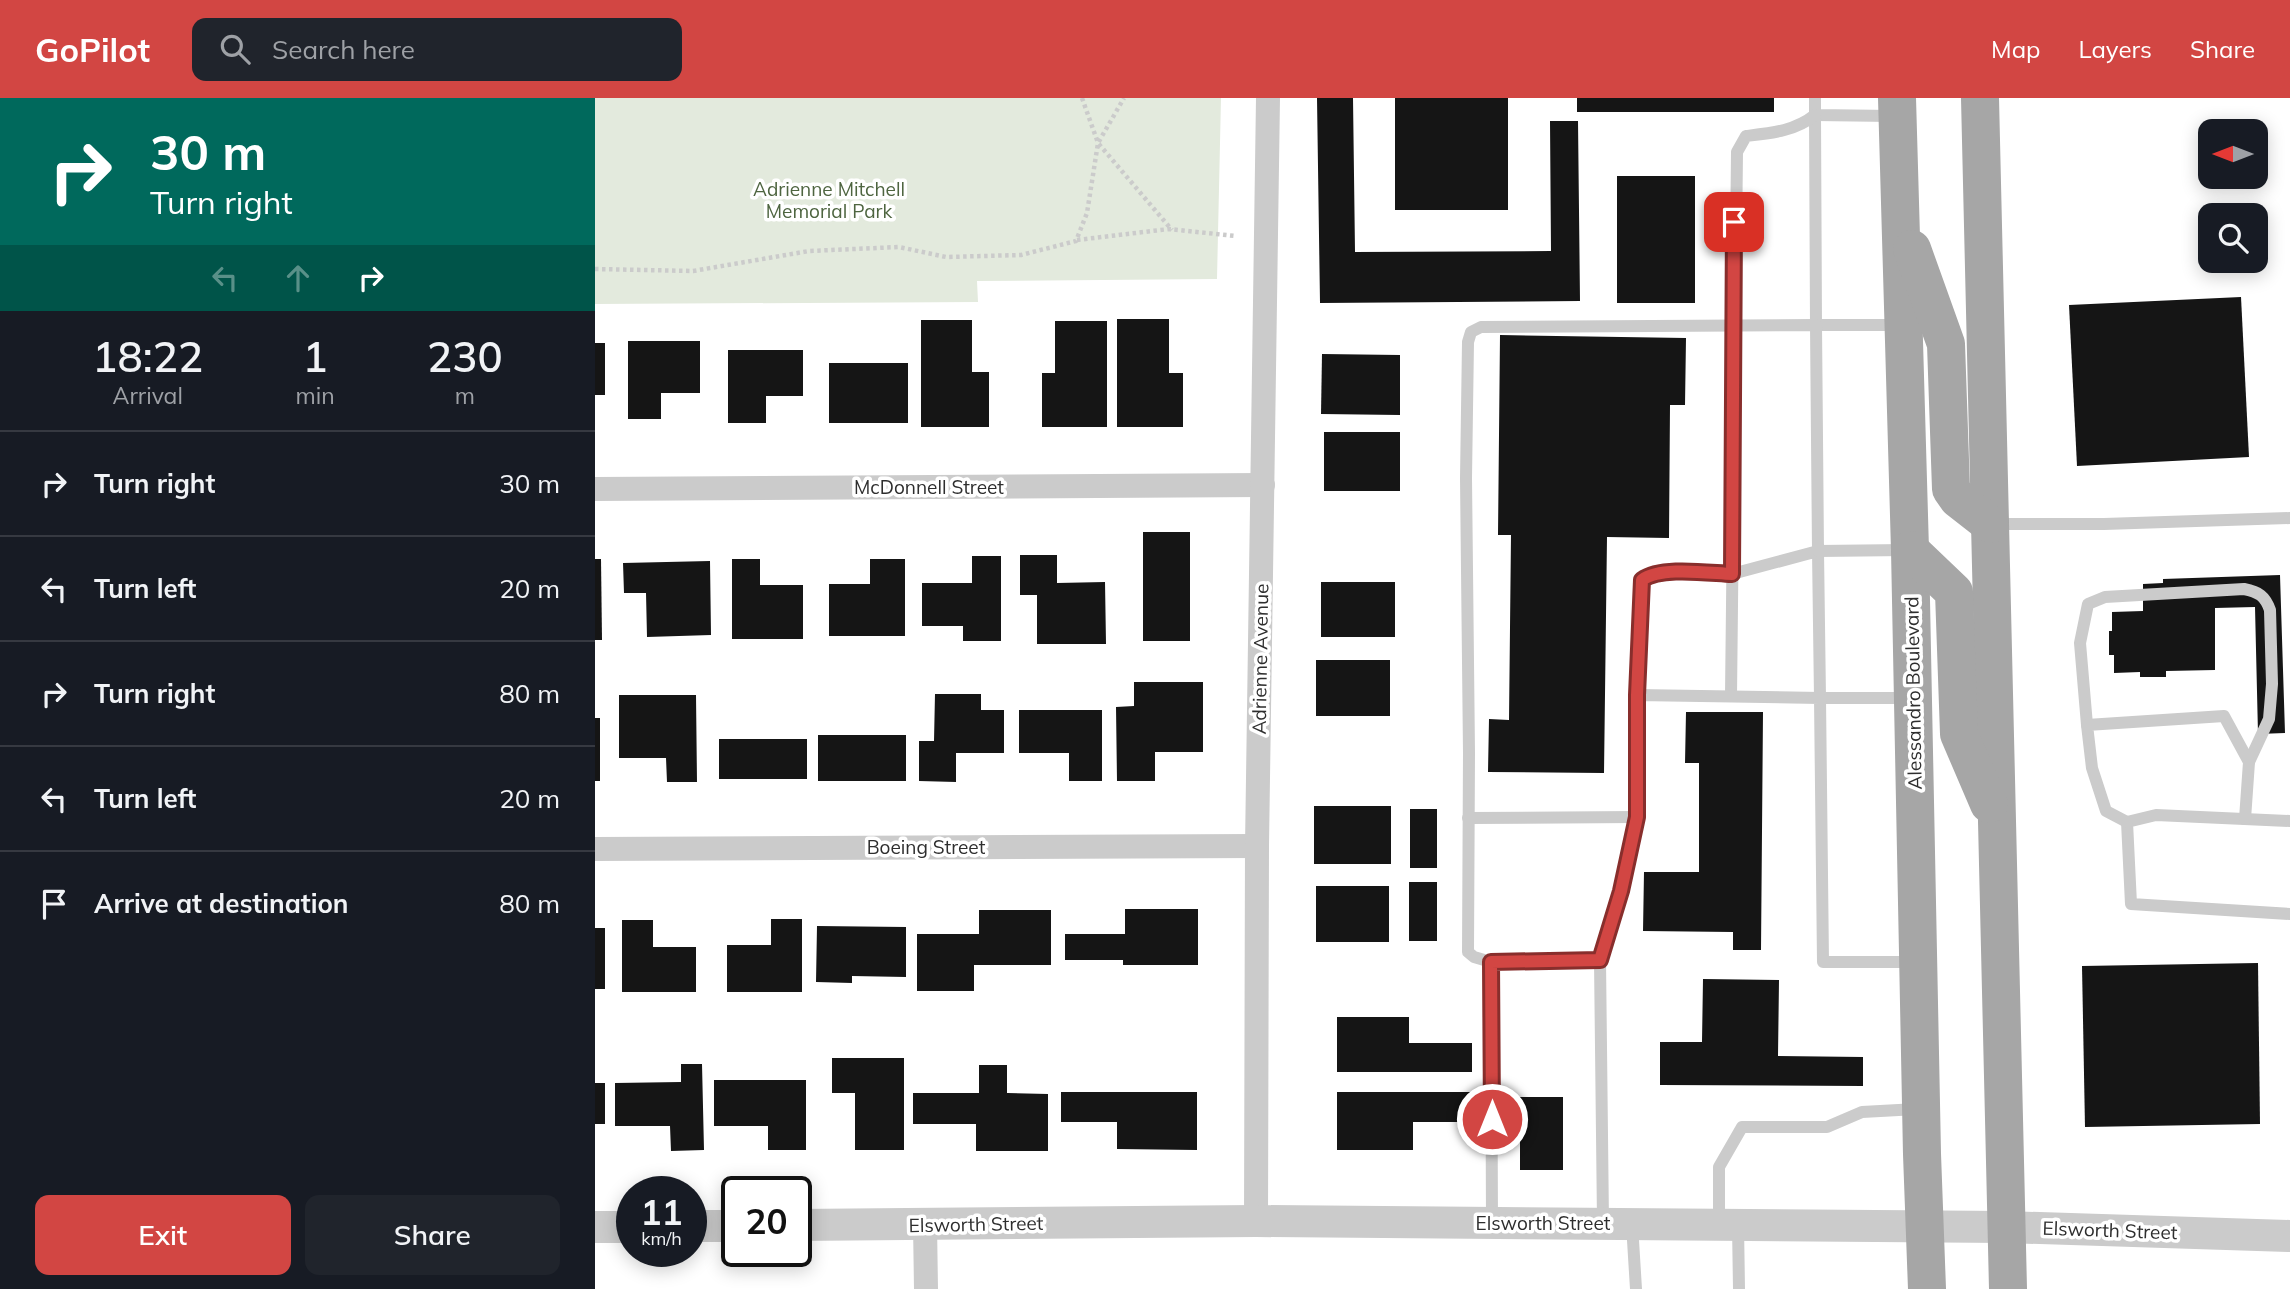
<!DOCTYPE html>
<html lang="en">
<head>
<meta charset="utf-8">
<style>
	body { margin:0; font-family:Mulish,sans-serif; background:#20242c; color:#f1f3f6; height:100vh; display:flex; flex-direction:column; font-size:26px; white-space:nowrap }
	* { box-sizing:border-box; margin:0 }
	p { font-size:23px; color:#9ea1a6 }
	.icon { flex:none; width:38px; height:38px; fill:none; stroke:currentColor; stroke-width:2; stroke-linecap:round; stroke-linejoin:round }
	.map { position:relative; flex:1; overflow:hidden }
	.drawer { display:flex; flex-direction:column; background:#171b24; width:595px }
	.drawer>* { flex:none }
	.guide { background:#00695c; color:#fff; overflow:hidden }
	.needle { width:46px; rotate:270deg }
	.buttons { position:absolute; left:1603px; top:21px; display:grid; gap:14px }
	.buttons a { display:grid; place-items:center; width:70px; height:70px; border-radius:14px; background:#171b24; box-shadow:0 4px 18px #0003; font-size:35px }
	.speed { position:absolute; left:21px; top:1078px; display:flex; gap:14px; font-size:35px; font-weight:700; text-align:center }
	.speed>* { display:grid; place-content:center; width:91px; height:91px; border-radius:50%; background:#171b24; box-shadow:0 4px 18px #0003; line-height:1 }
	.speed small { font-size:18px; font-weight:400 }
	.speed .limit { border:4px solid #111; border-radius:10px; background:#fff; color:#111 }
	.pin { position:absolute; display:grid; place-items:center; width:60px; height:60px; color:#fff; margin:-30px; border-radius:14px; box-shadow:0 4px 10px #0006 }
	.me { position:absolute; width:77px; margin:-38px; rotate:0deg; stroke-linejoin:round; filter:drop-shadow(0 0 5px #0008) }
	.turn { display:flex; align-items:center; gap:24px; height:147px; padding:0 35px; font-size:32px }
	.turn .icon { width:91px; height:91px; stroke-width:2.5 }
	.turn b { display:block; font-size:49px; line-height:60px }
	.lanes { display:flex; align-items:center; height:66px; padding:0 35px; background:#0003; justify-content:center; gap:35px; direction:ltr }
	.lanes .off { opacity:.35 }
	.eta { display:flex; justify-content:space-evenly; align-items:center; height:119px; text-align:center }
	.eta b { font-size:42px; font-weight:600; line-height:49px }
	.primary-button { display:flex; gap:14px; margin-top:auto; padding:14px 35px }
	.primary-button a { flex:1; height:80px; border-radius:14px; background:#d24643; color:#fff; font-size:28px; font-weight:600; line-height:80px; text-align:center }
	.primary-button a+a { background:#20242c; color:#f1f3f6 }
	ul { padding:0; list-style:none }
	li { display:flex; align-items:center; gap:21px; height:105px; padding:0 35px; border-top:2px solid #363941 }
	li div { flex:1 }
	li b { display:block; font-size:26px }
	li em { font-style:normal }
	header { display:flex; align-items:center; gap:42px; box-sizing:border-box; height:98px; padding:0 35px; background:#d24643; color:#fff }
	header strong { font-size:33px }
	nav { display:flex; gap:38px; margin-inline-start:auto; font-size:24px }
	.search { width:490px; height:63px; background:#20242c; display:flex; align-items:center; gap:18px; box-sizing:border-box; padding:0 24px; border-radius:14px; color:#9ea1a6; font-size:26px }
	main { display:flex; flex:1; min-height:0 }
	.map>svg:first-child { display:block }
	.green { fill:#e3eadd }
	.building { fill:#151515 }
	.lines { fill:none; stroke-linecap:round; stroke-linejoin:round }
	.path { stroke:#cbcbcb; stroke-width:4.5; stroke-dasharray:3.5 3.5; stroke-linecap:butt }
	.service { stroke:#cbcbcb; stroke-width:12 }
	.minor { stroke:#cbcbcb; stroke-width:24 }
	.tertiary { stroke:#cbcbcb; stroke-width:32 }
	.primary { stroke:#a6a6a6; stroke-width:38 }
	.route-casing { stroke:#882e2c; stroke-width:18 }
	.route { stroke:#d24643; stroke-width:12 }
	.labels { text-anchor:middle; stroke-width:7; stroke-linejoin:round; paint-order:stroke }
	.park-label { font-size:19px; fill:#4e6540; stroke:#fff }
	.street-label { font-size:19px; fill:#2e2e2e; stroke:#fff }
</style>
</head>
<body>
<header>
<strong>GoPilot</strong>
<div class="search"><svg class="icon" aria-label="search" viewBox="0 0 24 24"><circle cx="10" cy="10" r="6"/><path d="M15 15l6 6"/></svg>Search here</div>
<nav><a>Map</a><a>Layers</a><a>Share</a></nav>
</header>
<main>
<section class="drawer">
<div class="guide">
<div class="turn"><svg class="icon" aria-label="right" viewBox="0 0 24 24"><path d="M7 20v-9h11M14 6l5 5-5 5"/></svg><div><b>30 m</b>Turn right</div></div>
<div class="lanes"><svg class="icon off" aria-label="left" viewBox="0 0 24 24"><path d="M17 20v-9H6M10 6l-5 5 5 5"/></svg><svg class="icon off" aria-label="ahead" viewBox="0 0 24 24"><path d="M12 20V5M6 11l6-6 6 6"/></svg><svg class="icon" aria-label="right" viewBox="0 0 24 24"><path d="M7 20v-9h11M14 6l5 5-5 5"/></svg></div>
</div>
<div class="eta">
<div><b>18:22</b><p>Arrival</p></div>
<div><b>1</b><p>min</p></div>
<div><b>230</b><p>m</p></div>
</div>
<ul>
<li><svg class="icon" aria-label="right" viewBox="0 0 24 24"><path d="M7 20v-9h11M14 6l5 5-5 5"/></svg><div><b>Turn right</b></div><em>30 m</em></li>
<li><svg class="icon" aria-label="left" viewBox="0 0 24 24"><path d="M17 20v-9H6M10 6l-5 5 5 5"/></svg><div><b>Turn left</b></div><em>20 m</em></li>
<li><svg class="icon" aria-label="right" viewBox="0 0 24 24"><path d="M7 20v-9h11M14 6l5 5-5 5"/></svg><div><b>Turn right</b></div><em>80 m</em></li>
<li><svg class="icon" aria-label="left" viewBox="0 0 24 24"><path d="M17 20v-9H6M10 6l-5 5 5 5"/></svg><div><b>Turn left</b></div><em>20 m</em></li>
<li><svg class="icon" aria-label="arrive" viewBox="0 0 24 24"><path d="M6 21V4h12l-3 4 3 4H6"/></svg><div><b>Arrive at destination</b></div><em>80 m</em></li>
</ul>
<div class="primary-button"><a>Exit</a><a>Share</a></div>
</section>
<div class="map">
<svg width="1695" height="1191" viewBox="0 0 1695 1191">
	<rect width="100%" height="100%" fill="#fff"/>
	<polygon class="green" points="0,0 626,0 622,181 382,183 383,204 0,206"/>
	<g class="building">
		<polygon points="722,0 758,0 760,154 956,153 955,23 983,23 985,203 725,205"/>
		<rect x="800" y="0" width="113" height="112"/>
		<rect x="982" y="0" width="197" height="14"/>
		<rect x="1022" y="78" width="78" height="127"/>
		<polygon points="1646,199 1654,359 1482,368 1474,207"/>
		<polygon points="522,221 574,221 574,275 588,275 588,329 522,329"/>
		<polygon points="326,222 377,222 377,274 394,274 394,329 326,329"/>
		<polygon points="460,223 512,223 512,329 447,329 447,275 460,275"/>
		<polygon points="905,237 1091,240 1090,307 1075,307 1074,440 1012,439 1009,675 893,674 894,621 914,622 916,437 903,437"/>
		<polygon points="33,243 105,243 105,295 66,295 66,321 33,321"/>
		<rect x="0" y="245" width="10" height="52"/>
		<polygon points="133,252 208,252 208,298 171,298 171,325 133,325"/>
		<polygon points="727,256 805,257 805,317 726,316"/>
		<rect x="234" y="265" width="79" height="60"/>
		<rect x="729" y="334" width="76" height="59"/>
		<rect x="548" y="434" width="47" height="109"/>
		<polygon points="425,457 462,457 462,485 510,484 511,546 442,546 442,497 425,497"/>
		<polygon points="377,458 406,458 406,543 368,543 368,528 327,528 327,485 377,485"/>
		<polygon points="0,461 6,461 7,542 0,542"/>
		<polygon points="137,461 165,461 165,487 208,487 208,541 137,541"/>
		<polygon points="275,461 310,461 310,538 234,538 234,486 275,486"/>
		<polygon points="115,463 116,537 52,539 51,495 29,495 28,465"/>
		<polygon points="1685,477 1690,635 1663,636 1660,509 1620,510 1620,572 1571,573 1571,579 1545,579 1545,574 1519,575 1519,557 1514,557 1514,533 1517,533 1517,514 1548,513 1548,486 1568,485 1568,481"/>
		<rect x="726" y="484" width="74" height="55"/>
		<rect x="721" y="562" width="74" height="56"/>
		<polygon points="539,584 608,584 608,654 560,654 560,683 522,683 521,609 539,608"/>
		<polygon points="340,596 386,596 386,612 409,612 409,655 361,655 361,684 324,683 324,643 339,643"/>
		<polygon points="24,597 101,597 102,684 72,684 71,660 24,660"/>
		<polygon points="424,612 507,612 507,683 474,683 474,655 424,655"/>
		<polygon points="1091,614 1168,614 1166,852 1138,852 1138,834 1048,833 1049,774 1104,774 1104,665 1090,665"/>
		<rect x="0" y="620" width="5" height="63"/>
		<rect x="223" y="637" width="88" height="46"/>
		<rect x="124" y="641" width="88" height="40"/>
		<rect x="719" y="708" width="77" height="58"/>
		<rect x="815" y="711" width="27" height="59"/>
		<rect x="814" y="784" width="28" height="59"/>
		<rect x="721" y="788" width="73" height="56"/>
		<polygon points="530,811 603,811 603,867 528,867 528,862 470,862 470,836 530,836"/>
		<polygon points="384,812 456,812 456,867 379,867 379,893 322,893 322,836 384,836"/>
		<polygon points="176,821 207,821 207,894 132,894 132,847 176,847"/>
		<polygon points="27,822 58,822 58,849 101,849 101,894 27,894"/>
		<polygon points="222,828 311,829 311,879 257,878 257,885 221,884"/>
		<rect x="0" y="830" width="10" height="61"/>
		<polygon points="1663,865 1665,1026 1490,1029 1487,868"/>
		<polygon points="1108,881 1184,882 1183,958 1268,959 1268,988 1065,987 1065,944 1107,944"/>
		<polygon points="742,919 814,919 814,945 877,945 877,974 742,974"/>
		<polygon points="237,960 309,960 309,1052 260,1052 260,995 237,995"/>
		<polygon points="86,966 107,966 109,1052 76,1053 75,1028 20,1028 20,985 86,984"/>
		<polygon points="384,967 412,967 412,995 453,996 453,1053 381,1053 381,1026 318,1026 318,995 384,995"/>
		<polygon points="119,982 211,982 211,1052 173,1052 173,1028 119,1028"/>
		<rect x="0" y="985" width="10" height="41"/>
		<polygon points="466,994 602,994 602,1052 522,1051 522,1024 466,1024"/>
		<polygon points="742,994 880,994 880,1024 818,1024 818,1052 742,1052"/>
		<rect x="925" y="999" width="43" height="73"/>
	</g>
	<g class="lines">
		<g class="path">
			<polyline points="487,0 503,45 577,132"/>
			<polyline points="482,142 574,131 640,138"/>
			<polyline points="0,171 98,173 214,153 304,149 351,159 426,157 481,143 492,115 503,45 529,0"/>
		</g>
		<g class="service">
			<polyline points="1220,0 1220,17 1297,18"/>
			<polyline points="1220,17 1221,227 1305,227"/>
			<polyline points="1399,426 1509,426 1695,420"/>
			<polyline points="1042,597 1047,482 1054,477 1071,474 1137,476 1223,453 1225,600 1314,600"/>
			<path d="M1136 598 1142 54 1151 38C1177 35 1200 33 1220 17"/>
			<path d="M1492 627 1485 545 1493 506 1510 499 1649 491C1664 494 1670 498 1675 512L1677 586 1674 621 1654 664"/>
			<polyline points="873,720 1042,719"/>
			<polyline points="1695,723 1561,717 1532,724 1536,806 1695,816"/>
			<polyline points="1532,724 1511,713 1497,670 1492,627 1629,618 1654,664 1650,721"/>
			<polyline points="896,864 879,859 873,854 874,655 871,380 873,244 876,234 886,229 1221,227 1223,453 1311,452"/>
			<polyline points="1008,1124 1005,862 1026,793 1042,719 1042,597 1225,600 1228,864 1319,864"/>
			<polyline points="897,1125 896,864 1005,862"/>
			<polyline points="1037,1126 1041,1191"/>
			<polyline points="1124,1127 1124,1069 1147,1029 1232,1029 1267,1014 1322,1011"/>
			<polyline points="1143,1127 1144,1191"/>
		</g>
		<g class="minor">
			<polyline points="0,391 668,387"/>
			<polyline points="0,751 662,748"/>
			<polyline points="661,1123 662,748 673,0"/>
			<polyline points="330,1126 331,1191"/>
		</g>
		<g class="tertiary">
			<polyline points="201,1127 661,1123 1411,1129 1695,1138"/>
			<polyline points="96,1128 142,1128"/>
			<polyline points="0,1129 37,1129"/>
		</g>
		<g class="primary">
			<polyline points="1302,0 1315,452 1327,1056 1332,1191"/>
			<polyline points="1385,0 1413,1191"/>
			<polyline points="1317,151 1351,246 1356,391 1363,401 1395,426"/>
			<polyline points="1315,452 1359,494 1364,636 1394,706"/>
		</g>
	</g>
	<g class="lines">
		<g class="route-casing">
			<path id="route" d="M897 1021 896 864 1005 862 1026 793 1042 719V597L1047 482C1066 468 1113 475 1137 476L1139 124"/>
		</g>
		<use href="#route" class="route"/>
	</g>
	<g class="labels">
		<g class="park-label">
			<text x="234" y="98">Adrienne Mitchell<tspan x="234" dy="22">Memorial Park</tspan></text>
		</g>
		<g class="street-label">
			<text x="334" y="396">McDonnell Street</text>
			<text transform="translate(665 561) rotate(-89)" y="7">Adrienne Avenue</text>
			<text transform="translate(1318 595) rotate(-91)" y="7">Alessandro Boulevard</text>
			<text x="331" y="756">Boeing Street</text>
			<text x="948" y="1132">Elsworth Street</text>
			<text transform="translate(381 1126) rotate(-1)" y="7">Elsworth Street</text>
			<text transform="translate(1515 1132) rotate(2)" y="7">Elsworth Street</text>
		</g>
	</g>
</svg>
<div class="buttons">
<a><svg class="needle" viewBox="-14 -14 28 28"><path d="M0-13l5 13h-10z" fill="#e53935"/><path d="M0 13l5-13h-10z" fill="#9ea1a6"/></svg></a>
<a><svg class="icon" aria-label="search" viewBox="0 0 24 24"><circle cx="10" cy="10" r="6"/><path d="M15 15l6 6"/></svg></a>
</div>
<div class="speed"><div>11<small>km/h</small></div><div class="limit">20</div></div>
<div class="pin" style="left:1139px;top:124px;background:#d93025"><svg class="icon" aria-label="arrive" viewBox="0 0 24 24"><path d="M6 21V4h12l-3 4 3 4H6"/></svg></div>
<svg class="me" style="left:897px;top:1021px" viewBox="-20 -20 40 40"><circle r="17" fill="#d24643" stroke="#fff" stroke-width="3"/><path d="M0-11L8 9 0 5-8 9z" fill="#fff"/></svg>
</div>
</main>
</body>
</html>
